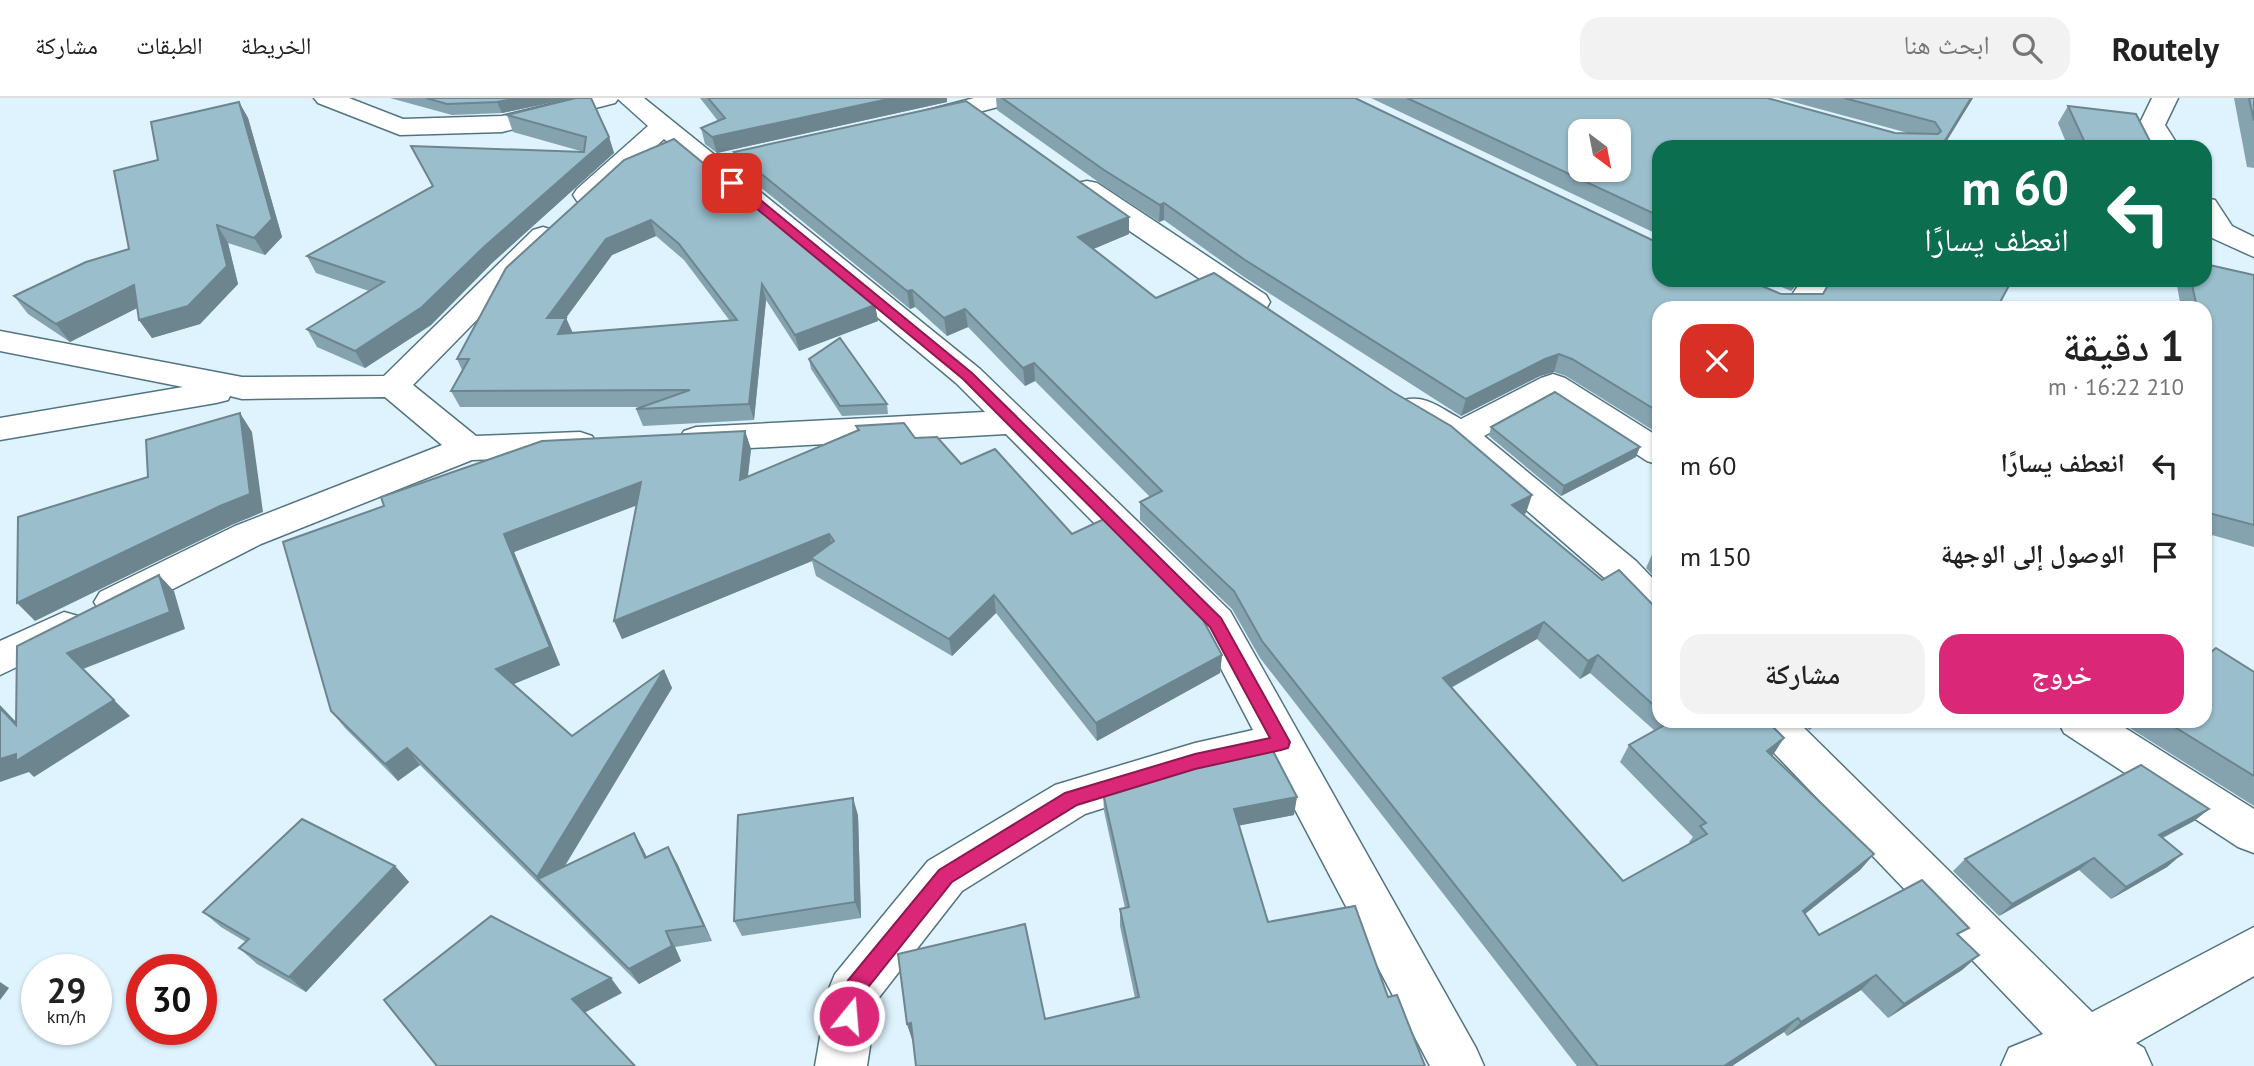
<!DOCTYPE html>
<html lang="ar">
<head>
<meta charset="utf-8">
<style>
	body { margin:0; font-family:"PT Sans","Noto Naskh Arabic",sans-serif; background:#f2f2f2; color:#222; direction:rtl; height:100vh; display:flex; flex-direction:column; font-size:26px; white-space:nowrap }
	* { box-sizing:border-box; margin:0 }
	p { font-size:23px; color:#767676 }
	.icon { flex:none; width:38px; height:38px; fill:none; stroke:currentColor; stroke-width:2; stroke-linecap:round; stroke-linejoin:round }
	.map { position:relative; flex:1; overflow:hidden; direction:ltr }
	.details { position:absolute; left:1652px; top:203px; width:560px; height:427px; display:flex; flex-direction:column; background:#fff; border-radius:21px; box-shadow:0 2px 5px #0004; direction:rtl }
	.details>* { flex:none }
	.hud { position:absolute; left:1652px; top:42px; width:560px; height:147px; border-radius:21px; box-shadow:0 2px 5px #0004; direction:rtl; background:#0b6e4f; color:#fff; overflow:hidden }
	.needle { width:46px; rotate:148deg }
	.controls { position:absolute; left:1568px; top:21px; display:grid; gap:14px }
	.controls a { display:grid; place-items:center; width:63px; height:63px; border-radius:14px; background:#fff; box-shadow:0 2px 5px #0004; font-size:35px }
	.speed { position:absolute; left:21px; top:856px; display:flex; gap:14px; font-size:35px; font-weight:700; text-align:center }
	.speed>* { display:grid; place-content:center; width:91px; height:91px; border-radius:50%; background:#fff; box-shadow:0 2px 5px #0004; line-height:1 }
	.speed small { font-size:18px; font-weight:400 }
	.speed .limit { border:10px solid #d22; background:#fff; color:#111 }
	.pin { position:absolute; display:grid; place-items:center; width:60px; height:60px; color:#fff; margin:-30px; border-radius:14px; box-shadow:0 4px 10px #0006 }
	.me { position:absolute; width:77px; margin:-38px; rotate:17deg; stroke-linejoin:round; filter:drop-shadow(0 0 5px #0008) }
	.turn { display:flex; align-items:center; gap:24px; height:147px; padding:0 28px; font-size:32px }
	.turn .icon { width:91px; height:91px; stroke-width:2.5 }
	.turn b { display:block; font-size:49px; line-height:60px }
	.round { display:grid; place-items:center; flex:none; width:74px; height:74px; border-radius:21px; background:#f2f2f2 }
	.headline { display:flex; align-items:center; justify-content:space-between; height:119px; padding:0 28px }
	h1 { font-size:42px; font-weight:600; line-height:52px }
	.action { display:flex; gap:14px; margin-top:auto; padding:14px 28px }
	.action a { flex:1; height:80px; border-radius:21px; background:#db2777; color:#fff; font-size:28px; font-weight:600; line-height:80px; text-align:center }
	.action a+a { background:#f2f2f2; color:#222 }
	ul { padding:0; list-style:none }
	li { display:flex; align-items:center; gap:21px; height:91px; padding:0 28px }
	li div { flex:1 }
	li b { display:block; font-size:26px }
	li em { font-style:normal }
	header { display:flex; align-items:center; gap:42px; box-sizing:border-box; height:98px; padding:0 35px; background:#fff; border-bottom:2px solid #e0e0e0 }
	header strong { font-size:33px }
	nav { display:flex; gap:38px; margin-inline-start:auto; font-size:24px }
	.search { width:490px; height:63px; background:#f2f2f2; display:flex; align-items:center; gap:18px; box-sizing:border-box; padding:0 24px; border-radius:21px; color:#767676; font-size:26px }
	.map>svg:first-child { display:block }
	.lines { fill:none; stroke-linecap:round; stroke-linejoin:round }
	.minor-casing { stroke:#527481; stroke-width:3 }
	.minor { fill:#fff; fill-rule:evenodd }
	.wall { fill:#84a3af; fill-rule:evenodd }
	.shaded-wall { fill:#6c858f }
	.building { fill:#9abecc; stroke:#6c858f; stroke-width:2; fill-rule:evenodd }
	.route { fill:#db2777; stroke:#8e194d; stroke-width:2 }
</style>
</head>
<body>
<header>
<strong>Routely</strong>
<div class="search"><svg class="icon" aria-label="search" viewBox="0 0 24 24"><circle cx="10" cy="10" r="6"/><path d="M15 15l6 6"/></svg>ابحث هنا</div>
<nav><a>الخريطة</a><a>الطبقات</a><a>مشاركة</a></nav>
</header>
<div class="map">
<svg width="2254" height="968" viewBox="0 0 2254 968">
	<rect width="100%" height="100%" fill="#def3fd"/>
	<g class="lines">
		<g class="minor-casing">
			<g id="minor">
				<polygon points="314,0 349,0 403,21 502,18 576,0 644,0 980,271 1230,513 1476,950 1484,968 1430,968 1270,664 1195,681 1085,716 962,793 877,902 867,968 815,968 828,893 835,876 928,763 1055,687 1195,645 1253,632 1202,534 1006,336 696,353 684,349 679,341 684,333 696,329 985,314 956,285 664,41 597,103 587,105 577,103 573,97 577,91 648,28 618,1 615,5 502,34 400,37 318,5"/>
				<polygon points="974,0 1017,0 1013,5 922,29 913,26 909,21 913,16"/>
				<polygon points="2152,0 2178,0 2165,27 2179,49 2153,49 2139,27"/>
				<polygon points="1087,83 1097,85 1266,197 1270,204 1266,211 1255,213 1244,211 1077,97 1073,91 1077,85"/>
				<polygon points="2205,100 2215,102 2232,128 2254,139 2254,159 2212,140 2205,130"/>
				<polygon points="543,129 553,132 557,138 553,144 413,287 476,338 580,334 592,338 597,346 592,354 580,358 472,362 261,446 128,514 114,519 100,514 94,504 100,494 235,428 442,347 385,299 242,301 230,298 228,302 216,305 0,342 0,320 183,289 0,253 0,233 242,279 384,278 533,132"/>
				<polygon points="1802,182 1832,182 1813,210 1783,210"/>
				<path d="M1553 276 1565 280 1659 339V367L1647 363 1552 301 1484 338 1636 463 1659 487V526L1645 522 1608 483 1448 344 1404 318 1399 310 1404 302C1426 296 1442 311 1461 321L1541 280Z"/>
				<polygon points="64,514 78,518 84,529 78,540 0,577 0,543"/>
				<polygon points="1749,623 1797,623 2092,914 2254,829 2254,878 2136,945 2144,950 2152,968 2001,968 2009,950 2043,936 1755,635"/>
				<polygon points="2058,623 2114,623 2254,711 2254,755 2238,749 2064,635"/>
			</g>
		</g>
		<use href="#minor" class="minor"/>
	</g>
	<g class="wall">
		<polygon points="390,0 573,0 502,15 452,17"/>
		<polygon points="700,0 947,0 947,4 717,55 705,46 701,30 718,23"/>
		<polygon points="996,0 1354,0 1654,143 1781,196 1823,196 2012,182 1659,210 1659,336 1566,278 1554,274 1540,278 1461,318 1244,179 1164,122 1159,124 1104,88 997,12"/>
		<polygon points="1371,0 1767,0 1895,35 1908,35 1779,0 1973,0 1943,49 1659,49 1659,137"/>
		<polygon points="2234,0 2254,0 2254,70 2247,69"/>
		<polygon points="239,4 248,20 282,139 265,157 228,145 238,186 200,226 152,240 139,222 137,210 70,244 28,216 14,198 129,151 158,62"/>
		<polygon points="2068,8 2153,49 2068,49 2058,25"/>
		<polygon points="507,17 609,39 614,55 492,165 431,227 365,270 317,249 307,231 369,193 316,175 307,158 432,88 411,48 584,54 513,34"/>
		<path d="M734 54 1129 119V136L1093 151 1156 200 1526 415 1523 417 1602 482 1653 507 1659 509V623H1767L1773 658 1874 756 1860 772 1805 816 1819 837 1959 839 1979 857 1962 872 1888 920 1861 892 1787 938 1784 934 1732 968H1577L1260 560 1232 511 1140 422V404L1150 399 1035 283 1025 288 968 229 947 238 915 209 910 211 738 71ZM1537 541 1580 581 1590 575 1655 633 1629 647 1620 664 1693 739 1689 744 1690 745 1623 783 1451 590Z"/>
		<path d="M624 62 875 207 878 223 799 253 766 202 754 322 643 328 636 311 643 309H460L451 293 462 272 457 261ZM656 138 684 162 730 223 573 235 566 220 612 157Z"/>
		<polygon points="2254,177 2254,449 2205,435 2205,210 2181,210 2176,182 2205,182"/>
		<polygon points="1765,182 1800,182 1791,193"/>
		<polygon points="809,261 887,306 888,316 842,318 811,271"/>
		<polygon points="856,328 915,340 961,366 1072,436 1222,557 1220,575 1097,643 996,515 952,558 816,478 812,463 622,541 614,523 637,407 514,454 560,567 513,586 572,638 664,572 672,590 565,768 634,735 647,759 677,765 712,843 675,849 681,863 639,886 420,667 398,683 345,630 331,613 283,444 745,333 751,351 748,379 857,332"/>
		<polygon points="1491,329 1636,359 1561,398 1489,338"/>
		<polygon points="1659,449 1659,484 1646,470 1654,452"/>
		<polygon points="2254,574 2254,708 2125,627 2128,623 2205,623"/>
		<polygon points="1800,623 1822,623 1809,632"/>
		<polygon points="1103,695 1294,717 1239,727 1268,824 1388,899 1425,968 912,941 907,926 1045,921 1135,900 1120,828 1120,811 1125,810 1104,713"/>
		<polygon points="2209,711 2194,723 2163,740 2182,756 2167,769 2111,801 2079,772 1999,818 1953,773 1965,761"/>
		<polygon points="858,717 861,820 742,838 734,823"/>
		<polygon points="395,768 409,784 306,894 257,866 239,850 246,844 221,829 203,814"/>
	</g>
	<g class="shaded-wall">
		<polygon points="517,0 573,0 502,15 497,4"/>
		<polygon points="893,0 947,0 947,4 717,55 712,39"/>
		<polygon points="1971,0 1973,0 1943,49 1941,49"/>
		<polygon points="239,4 248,20 282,139 265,157 254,140"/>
		<polygon points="609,39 614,55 492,165 431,227 365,270 355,253 485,148"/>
		<polygon points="1164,105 1164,122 1159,124 1160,107"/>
		<polygon points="1129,119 1129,136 1079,157 1078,139"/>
		<polygon points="651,122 656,138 612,157 554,236 547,220 606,141"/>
		<polygon points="217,127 228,145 238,186 200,226 152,240 139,222"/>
		<polygon points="1796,182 1800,182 1791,193"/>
		<polygon points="762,186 766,202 754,322 749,306"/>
		<polygon points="134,187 147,205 70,244 56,226"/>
		<polygon points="912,192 915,209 910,211 907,193"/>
		<polygon points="875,207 878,223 799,253 795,237"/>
		<polygon points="965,211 968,229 947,238 944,220"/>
		<polygon points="566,220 573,236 558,236"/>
		<polygon points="1559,256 1554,274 1540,278 1461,318 1466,301 1545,261"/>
		<polygon points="1034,265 1035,283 1025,288 1023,270"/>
		<polygon points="240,315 252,334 263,414 234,426 35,523 17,505 220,408"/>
		<polygon points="745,333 751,351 745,400 740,382"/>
		<polygon points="1640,349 1636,359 1561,398 1564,388"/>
		<polygon points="641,384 648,403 514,454 560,567 507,589 496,571 504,436"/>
		<polygon points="1532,397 1526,415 1506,425 1512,407"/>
		<polygon points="829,436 834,454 811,460 812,463 622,541 614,523"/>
		<polygon points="159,477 174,493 185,531 83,571 67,555"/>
		<polygon points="994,497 996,515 952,558 949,541"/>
		<polygon points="1544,524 1537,541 1437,597 1443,580"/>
		<polygon points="1222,557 1220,575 1097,643 1096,625"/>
		<polygon points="1598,557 1590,575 1580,581 1588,563"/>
		<polygon points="664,572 672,590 550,792 537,779"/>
		<polygon points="114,602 130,618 34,679 29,674 0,684 0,661"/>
		<polygon points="0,607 34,643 16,627 0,610"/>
		<polygon points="1816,623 1822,623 1809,632"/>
		<polygon points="1784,640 1773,657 1767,653"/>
		<polygon points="407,650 420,667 398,683 385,666"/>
		<polygon points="1297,699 1294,717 1232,729 1234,711"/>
		<polygon points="853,700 858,717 861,820 855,804"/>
		<polygon points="2209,711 2194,723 2144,749 2159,737"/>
		<polygon points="634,735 643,751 654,776 645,760"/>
		<polygon points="668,749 677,765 712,843 704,828"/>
		<polygon points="1874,756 1860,772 1790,828 1803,813"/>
		<polygon points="2182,756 2167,769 2111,801 2126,789"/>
		<polygon points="2094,760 2079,772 1999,818 2012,806"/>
		<polygon points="395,768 409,784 306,894 289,879"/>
		<polygon points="666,833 675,849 681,863 639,886 629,871"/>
		<polygon points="1979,857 1962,872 1888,920 1904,906"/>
		<polygon points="1876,877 1861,892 1787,938 1801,924"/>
		<polygon points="611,880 622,895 584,915 572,901"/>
		<polygon points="0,884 9,890 0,902"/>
		<polygon points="1798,920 1784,934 1732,968 1724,968"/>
		<polygon points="911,925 916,941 912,941 907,926"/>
	</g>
	<g class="building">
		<polygon points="426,0 517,0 497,4 447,6"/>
		<polygon points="576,0 591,0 609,39 485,148 422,209 355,253 307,231 384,184 307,158 433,88 411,48 584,54 586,39 507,17"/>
		<polygon points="708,0 893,0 712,39 701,30 725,20"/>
		<polygon points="1002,0 1355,0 1654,143 1659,144 1659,182 1748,182 1781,196 1823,196 1831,182 2012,182 1997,210 1659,210 1659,314 1572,261 1559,256 1545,261 1466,301 1245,162 1164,105 1160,107 1104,72"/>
		<path d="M1407 0H1767L1895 35 1938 36 1941 33 1935 24 1844 0H1971L1941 49H1659V118ZM1580 33H1619V72H1580Z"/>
		<polygon points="2249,0 2254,0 2254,23"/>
		<polygon points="966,3 1129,119 1078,139 1156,200 1214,175 1393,294 1451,328 1532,397 1512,407 1602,482 1619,472 1653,507 1659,509 1659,612 1598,557 1588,563 1544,524 1443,580 1623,783 1707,736 1700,728 1706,725 1629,647 1672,623 1767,623 1784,640 1767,653 1874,756 1803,813 1819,837 1922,782 1969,830 1957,836 1979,857 1904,906 1876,877 1801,924 1798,920 1724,968 1598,968 1262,543 1234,493 1140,404 1162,393 1034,265 1023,270 965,211 944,220 912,192 907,193 734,54"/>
		<polygon points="239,4 272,121 254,140 217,127 227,168 188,208 139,222 134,187 56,226 14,198 86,164 129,151 114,73 158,62 151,24"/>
		<polygon points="2068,8 2136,16 2153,49 2087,49"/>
		<path d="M674 41 875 207 795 237 762 186 749 306 636 311 690 292 451 293 469 261H457L506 170 624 62ZM651 122 679 146 737 222 558 236 566 220H547L606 141Z"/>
		<polygon points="2205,166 2254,177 2254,427 2205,414 2205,270 2208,270 2205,254 2205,210 2197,210 2191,182 2205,182"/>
		<polygon points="840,240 887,306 840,308 809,261"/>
		<polygon points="1555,294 1640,349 1564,388 1491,329"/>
		<polygon points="240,315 250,396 220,408 17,505 18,419 148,379 146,342"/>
		<polygon points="904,325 915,340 937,339 961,366 995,351 1072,436 1104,421 1201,518 1222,557 1096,625 994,497 949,541 811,460 834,443 829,436 614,523 641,384 504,436 550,549 496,571 572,638 664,572 537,779 407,650 385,666 331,613 283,444 384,408 381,399 542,343 745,333 740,382 859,332 856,328"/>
		<polygon points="1659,449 1659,457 1654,452"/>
		<polygon points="159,477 170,514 67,555 114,602 16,663 16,656 0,661 0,610 16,627 17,548"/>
		<polygon points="2216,550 2254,574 2254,678 2165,623 2205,623 2205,559"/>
		<polygon points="1273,653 1297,699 1234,711 1268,824 1355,808 1388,899 1397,897 1425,968 916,968 911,925 907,926 898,856 1025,826 1045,921 1139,899 1120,811 1129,809 1103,695 1190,668"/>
		<polygon points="2141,667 2209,711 2159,737 2182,756 2126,789 2094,760 2012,806 1965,761"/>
		<polygon points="853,700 855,804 734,823 738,717"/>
		<polygon points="302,721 395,768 289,879 239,850 249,841 203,814"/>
		<polygon points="634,735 645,760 668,749 704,828 666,833 672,848 629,871 538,781"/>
		<polygon points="491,818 611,880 572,901 635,968 437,968 384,902"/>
	</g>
	<polygon class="route" points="728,82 736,82 972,275 1221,520 1290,644 1288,650 1281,652 1195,671 1077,707 952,784 862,897 856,925 849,928 841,925 838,918 845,886 939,772 1065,695 1195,656 1270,640 1210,529 963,281 728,87"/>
</svg>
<div class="controls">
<a><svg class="needle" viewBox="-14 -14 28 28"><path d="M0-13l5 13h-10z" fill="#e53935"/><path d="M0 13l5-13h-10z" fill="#767676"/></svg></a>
</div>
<div class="speed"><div>29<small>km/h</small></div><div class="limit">30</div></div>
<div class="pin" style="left:732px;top:85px;background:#d93025"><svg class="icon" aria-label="arrive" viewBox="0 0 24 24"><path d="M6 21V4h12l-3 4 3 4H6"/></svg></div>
<svg class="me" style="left:849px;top:918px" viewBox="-20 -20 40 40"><circle r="17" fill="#db2777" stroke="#fff" stroke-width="3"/><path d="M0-11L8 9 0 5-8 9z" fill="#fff"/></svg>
<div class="hud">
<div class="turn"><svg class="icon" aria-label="left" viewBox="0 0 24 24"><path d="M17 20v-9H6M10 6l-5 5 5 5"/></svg><div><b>60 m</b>انعطف يسارًا</div></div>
</div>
<section class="details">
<div class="headline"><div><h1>1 دقيقة</h1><p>210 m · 16:22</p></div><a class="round" style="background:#d93025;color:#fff"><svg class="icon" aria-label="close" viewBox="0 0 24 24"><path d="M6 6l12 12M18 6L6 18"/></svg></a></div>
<ul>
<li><svg class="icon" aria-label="left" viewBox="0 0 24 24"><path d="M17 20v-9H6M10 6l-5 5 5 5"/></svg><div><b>انعطف يسارًا</b></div><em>60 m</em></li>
<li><svg class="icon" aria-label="arrive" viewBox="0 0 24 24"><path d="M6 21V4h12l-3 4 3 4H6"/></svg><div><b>الوصول إلى الوجهة</b></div><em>150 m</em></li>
</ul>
<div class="action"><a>خروج</a><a>مشاركة</a></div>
</section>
</div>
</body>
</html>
